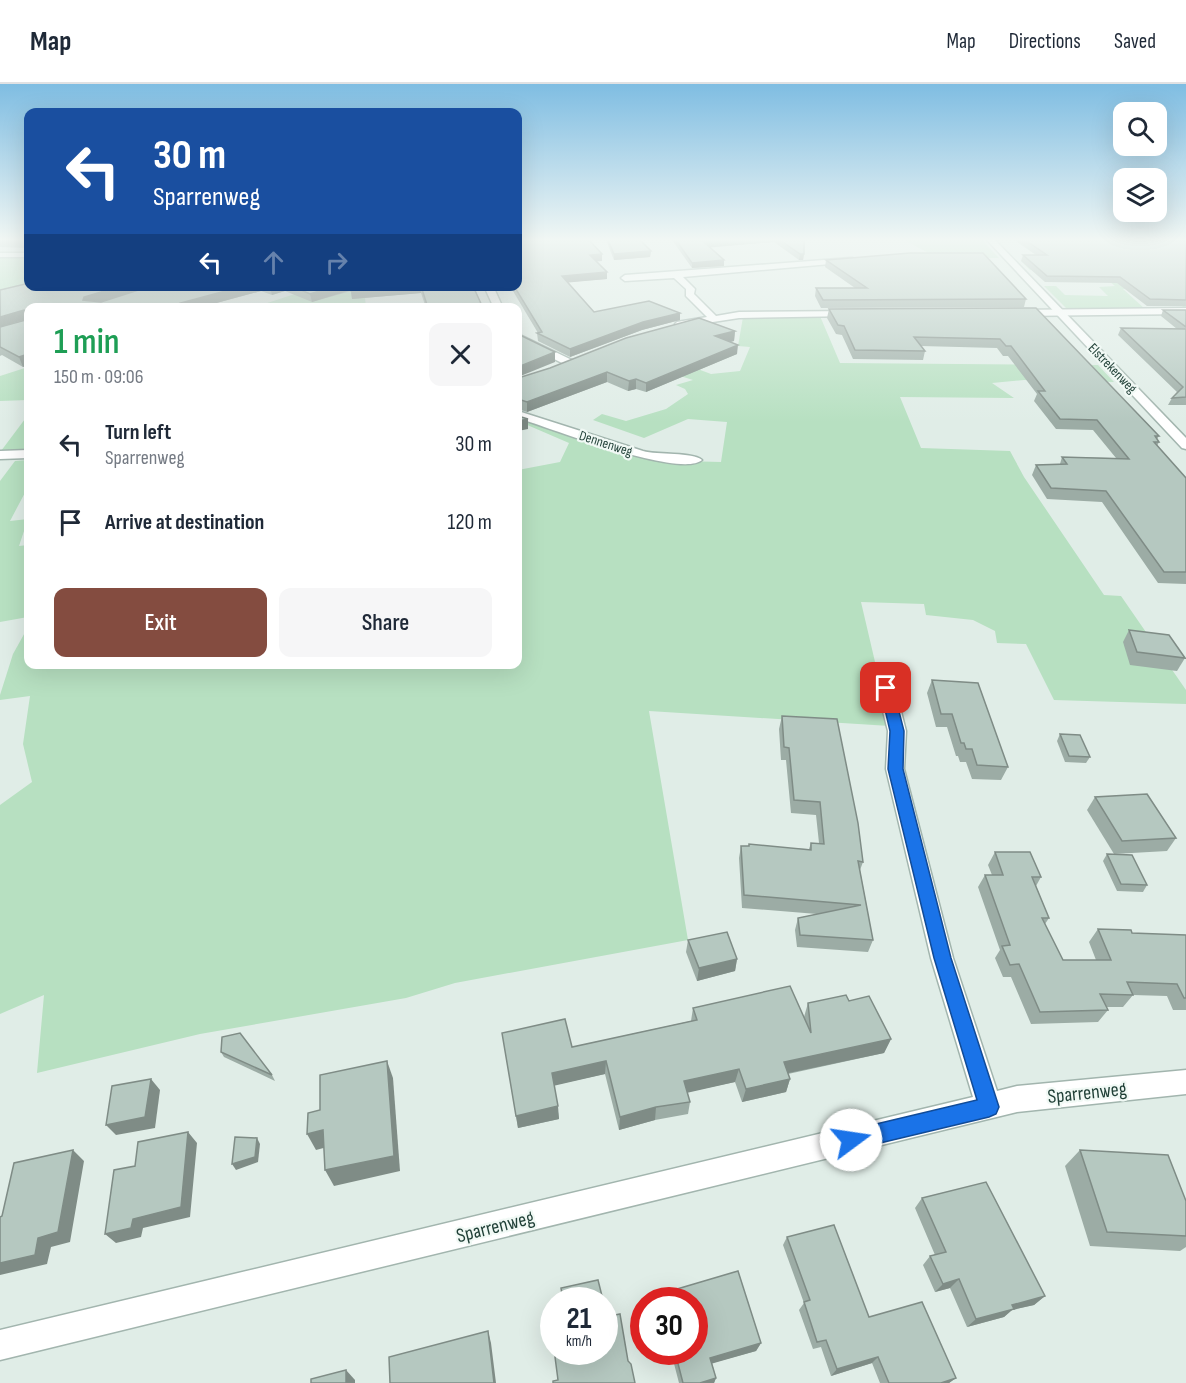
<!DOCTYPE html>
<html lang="en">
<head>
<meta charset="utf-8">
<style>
	body { margin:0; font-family:"Sofia Sans Condensed",sans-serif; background:#f6f6f7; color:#1f2937; height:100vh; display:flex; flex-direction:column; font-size:22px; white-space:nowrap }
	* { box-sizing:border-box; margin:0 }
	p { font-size:20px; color:#747a83 }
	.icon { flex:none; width:33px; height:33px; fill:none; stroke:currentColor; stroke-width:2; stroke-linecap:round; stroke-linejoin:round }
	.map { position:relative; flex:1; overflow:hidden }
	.drawer { position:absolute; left:24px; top:219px; width:498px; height:366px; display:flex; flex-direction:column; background:#fff; border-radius:12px; box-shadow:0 6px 24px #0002 }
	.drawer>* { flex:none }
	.guide { position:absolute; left:24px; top:24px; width:498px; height:183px; border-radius:12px; box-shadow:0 6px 24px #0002; background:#1a4fa0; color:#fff; overflow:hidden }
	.tools { position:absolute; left:1113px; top:18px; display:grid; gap:12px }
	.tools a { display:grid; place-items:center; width:54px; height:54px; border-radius:12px; background:#fff; box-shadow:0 6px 24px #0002; font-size:30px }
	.speed { position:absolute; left:540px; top:1203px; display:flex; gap:12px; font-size:30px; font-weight:700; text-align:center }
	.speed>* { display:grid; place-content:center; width:78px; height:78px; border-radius:50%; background:#fff; box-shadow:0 6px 24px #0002; line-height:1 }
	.speed small { font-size:15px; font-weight:400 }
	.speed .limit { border:9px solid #d22; background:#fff; color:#111 }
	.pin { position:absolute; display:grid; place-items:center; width:51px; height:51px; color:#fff; margin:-26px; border-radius:12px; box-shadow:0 3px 9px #0006 }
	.me { position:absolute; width:66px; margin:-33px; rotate:76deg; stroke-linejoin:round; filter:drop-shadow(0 0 4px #0008) }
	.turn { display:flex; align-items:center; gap:21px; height:126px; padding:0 30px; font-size:27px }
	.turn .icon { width:78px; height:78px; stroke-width:2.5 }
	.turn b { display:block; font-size:42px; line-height:51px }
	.lanes { display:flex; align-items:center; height:57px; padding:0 30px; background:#0003; justify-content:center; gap:30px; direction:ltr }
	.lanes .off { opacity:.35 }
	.round { display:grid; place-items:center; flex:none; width:63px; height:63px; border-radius:12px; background:#f6f6f7 }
	.summary { display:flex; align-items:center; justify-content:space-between; height:102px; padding:0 30px }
	h1 { font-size:36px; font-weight:600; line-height:45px; color:#1e9e55 }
	.action { display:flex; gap:12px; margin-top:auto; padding:12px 30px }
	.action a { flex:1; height:69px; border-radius:12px; background:#844c40; color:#fff; font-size:24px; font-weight:600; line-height:69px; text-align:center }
	.action a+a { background:#f6f6f7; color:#1f2937 }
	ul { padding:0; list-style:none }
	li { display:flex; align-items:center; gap:18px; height:78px; padding:0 30px }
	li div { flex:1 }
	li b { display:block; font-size:22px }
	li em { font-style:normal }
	header { display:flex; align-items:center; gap:36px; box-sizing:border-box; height:84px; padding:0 30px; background:#fff; border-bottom:2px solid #e0e1e3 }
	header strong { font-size:28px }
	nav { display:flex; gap:33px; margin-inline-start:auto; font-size:21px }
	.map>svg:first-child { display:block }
	.green { fill:#b7e0c1 }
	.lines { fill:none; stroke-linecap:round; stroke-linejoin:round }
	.minor-casing { stroke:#a2b5ae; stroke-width:3 }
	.tertiary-casing { stroke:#a2b5ae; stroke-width:3 }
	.minor { fill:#fff; fill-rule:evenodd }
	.tertiary { fill:#fff; fill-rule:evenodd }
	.wall { fill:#9caca5 }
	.shaded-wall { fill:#7f8c86 }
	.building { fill:#b5c8c0; stroke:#7f8c86; stroke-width:1.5 }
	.route { fill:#1a73e8; stroke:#114b97; stroke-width:1.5 }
	.labels { text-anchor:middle; stroke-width:4.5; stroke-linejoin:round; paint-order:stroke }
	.far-street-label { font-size:14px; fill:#1f3f36; stroke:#f1f9f5 }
	.near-street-label { font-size:20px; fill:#1f3f36; stroke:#f1f9f5 }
</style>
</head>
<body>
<header>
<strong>Map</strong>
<nav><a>Map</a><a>Directions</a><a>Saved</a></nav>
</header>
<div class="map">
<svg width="1186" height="1299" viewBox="0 0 1186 1299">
	<rect width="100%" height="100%" fill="#e0ede7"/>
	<g class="green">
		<polygon points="904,156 982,156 999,174 938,174"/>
		<polygon points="0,173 28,174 28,202 34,203 0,210"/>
		<polygon points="1021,177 1138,179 1186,186 1186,225 1158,205 1123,205 1145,225 1066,224 1044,202 1056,202 1065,211 1108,212 1099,203 1115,202 1097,187 1030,186"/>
		<polygon points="329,202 364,203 366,223 252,224 298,209"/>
		<polygon points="820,232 840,279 1098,281 1114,298 1024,296 992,299 1014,314 900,313 921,364 1010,367 1024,393 1104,511 1121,512 1186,606 1186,620 1054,616 1026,560 997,559 995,547 973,536 926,531 924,520 861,518 890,642 649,627 688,856 455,899 406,914 200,950 37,989 44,911 0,930 0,721 32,698 23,660 30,612 0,616 0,611 13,570 28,543 28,580 518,580 518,386 560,378 569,359 518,337 518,332 637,370 683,377 721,378 727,338 688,335 644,354 593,336 602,330 626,337 666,325 688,310 685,305 676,301 693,296 677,291 695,284 711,290 740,287 750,263 738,262 743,233"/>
		<polygon points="28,283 28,316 0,317 0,292"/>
		<polygon points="28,331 28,367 1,367"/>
		<polygon points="28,376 28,403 10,437 28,435 19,462 28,461 28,533 0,538 0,397 15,377"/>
	</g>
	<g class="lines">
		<g class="minor-casing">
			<g id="minor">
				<rect x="0" y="169" width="28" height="4"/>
				<polygon points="850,174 853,174 853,178 683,193 695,205 694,210 716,232 739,228 856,227 856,231 853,232 739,234 680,243 675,240 677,238 707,233 686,212 686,205 674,194 625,197 621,194 625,191"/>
				<polygon points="484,202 493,202 503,224 494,224"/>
				<polygon points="1186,224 1186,230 1018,232 1013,229 1018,226"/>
				<polygon points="518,250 574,277 575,279 566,281 518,257"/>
				<path d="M518 327 643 367C657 371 693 368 702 376 681 395 547 343 518 334Z"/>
				<polygon points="28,366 28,374 0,375 0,367"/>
				<polygon points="886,598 892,600 895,604 906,647 904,685 953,874 997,1007 1017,1002 1186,986 1186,1010 1017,1028 0,1276 0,1246 973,1013 931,874 886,685 888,647 877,604 880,600"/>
			</g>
		</g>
		<g class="tertiary-casing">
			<polygon id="tertiary" points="987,156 995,156 1186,354 1186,365 1182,364"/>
		</g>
		<use href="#minor" class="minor"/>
		<use href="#tertiary" class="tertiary"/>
	</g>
	<g class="wall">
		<polygon points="0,156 28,156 28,164 0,163"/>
		<polygon points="518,156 602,177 596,177 607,195 568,198 594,228 680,236 642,246 570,273 538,257 537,249 538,249 510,202 518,202"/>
		<polygon points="606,156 640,156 651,167 650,173 614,176"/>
		<polygon points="672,156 804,156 804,170 803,176 799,176 774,158 710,163 724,176 724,182 692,184"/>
		<polygon points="1014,156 1186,156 1186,222 1147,222 1117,199 1045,198 1021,177 1023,171 1036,171"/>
		<polygon points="826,176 1026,215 1024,223 821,224 815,212 816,204 855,204 825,183"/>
		<polygon points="28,202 41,205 151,202 473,202 483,224 426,224 421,209 352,215 351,207 312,218 285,207 272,211 261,207 198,224 28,224 28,281 23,283 2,271 0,272 0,243 26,235 0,243"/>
		<polygon points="1036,224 1159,352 1157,355 1159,358 1157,362 1186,394 1186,500 1158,499 1102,418 1047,415 1032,391 1036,381 1060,380 1062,373 1116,374 1093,346 1056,345 1034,317 1037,310 1008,272 1003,272 997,264 921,262 925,267 923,276 853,275 842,251 836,250 827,234 829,225"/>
		<polygon points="1163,226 1186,226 1186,321 1168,321 1172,314 1177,308 1118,251 1121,244 1177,245 1161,232"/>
		<polygon points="735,247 734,257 730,258 737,270 646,308 636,305 628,307 607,298 527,328 518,325 518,294"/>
		<polygon points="1129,546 1185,574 1177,587 1130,581 1123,558"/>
		<polygon points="932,596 1008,683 1001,696 972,695 966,678 960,678 958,672 956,672 947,643 936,643 927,609"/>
		<polygon points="782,632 863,778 860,786 873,856 868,868 797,863 795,846 798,834 817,830 742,824 739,774 741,762 809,765 811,759 819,759 816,731 791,729 786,676 781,676 779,645"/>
		<polygon points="1060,650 1090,673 1086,679 1065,678 1057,657"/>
		<polygon points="1095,713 1176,754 1167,767 1114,770 1087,726"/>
		<polygon points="995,768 1041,793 1036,802 1049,834 1045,840 1063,876 1096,876 1089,858 1098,845 1132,849 1186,851 1186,926 1173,926 1167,912 1133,911 1123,923 1106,923 1108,926 1098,938 1031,940 1011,893 1003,893 995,874 1000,866 978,803 985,791 992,791 988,781"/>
		<polygon points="1107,770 1147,801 1143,808 1117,807 1103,777"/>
		<polygon points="688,856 737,875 735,887 697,897 686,868"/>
		<polygon points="849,917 891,955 884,969 788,990 790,995 786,1008 742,1018 735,998 687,1008 690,1018 688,1030 655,1036 619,1046 605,990 554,1001 559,1035 518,1044 502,949 572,963 691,937 693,924 804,933 808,919"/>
		<polygon points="221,968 272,991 275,997 224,973"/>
		<polygon points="1080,1066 1186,1117 1186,1163 1180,1167 1090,1162 1065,1082"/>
		<polygon points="922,1114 1045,1212 1034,1221 1012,1226 1004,1233 967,1243 950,1204 935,1208 923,1181 930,1172 935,1171 915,1124"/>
		<polygon points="787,1153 869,1233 956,1294 949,1299 880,1299 872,1279 831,1292 821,1263 813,1265 799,1226 804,1219 783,1161"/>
		<polygon points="738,1187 761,1259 756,1267 712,1279 716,1294 714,1299 679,1299 671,1268 694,1268 694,1216 659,1216 660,1210"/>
	</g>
	<g class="shaded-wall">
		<polygon points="731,156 774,156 774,158 704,164 704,158"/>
		<polygon points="651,167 650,173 614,176 614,170"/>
		<polygon points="602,170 602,177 590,178 590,171"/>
		<polygon points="800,170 804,170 803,176 799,176"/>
		<polygon points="724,176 724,182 692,184 692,179"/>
		<polygon points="607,188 607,195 563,199 562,192"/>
		<polygon points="121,202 151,202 86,224 83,216 84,213"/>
		<polygon points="244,202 259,202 261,207 198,224 180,224 181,219"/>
		<polygon points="284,202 285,207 272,211 270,203"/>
		<polygon points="335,202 350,202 351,206 312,218 310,210"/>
		<polygon points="402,202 420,202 421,209 352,215 351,207"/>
		<polygon points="24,226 27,235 0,243 0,233"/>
		<polygon points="680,229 680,236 642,246 570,273 570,265 643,238"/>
		<polygon points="735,247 734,257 715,262 715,252"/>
		<polygon points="738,261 737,270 646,308 646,299"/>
		<polygon points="555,268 555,278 518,293 518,283"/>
		<polygon points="28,270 28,281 23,283 19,273"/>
		<polygon points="607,288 607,298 527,328 527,318"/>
		<polygon points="636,295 636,305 628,307 629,297"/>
		<polygon points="528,335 528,345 518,347 518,337"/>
		<polygon points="737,875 735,887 697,897 699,884"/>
		<polygon points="891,955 884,969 779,991 784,978"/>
		<polygon points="387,977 393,994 400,1087 334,1102 325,1086"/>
		<polygon points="606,977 605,990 553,1002 552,989"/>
		<polygon points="739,985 735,998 682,1010 684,997"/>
		<polygon points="151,995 160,1006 155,1044 116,1051 106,1041"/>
		<polygon points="790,995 786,1008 742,1018 746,1005"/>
		<polygon points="558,1022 559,1035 518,1044 516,1032"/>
		<polygon points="656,1023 655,1036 619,1046 620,1033"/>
		<polygon points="323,1046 331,1062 316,1066 307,1050"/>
		<polygon points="188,1048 197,1059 190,1133 143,1144 141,1153 116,1159 105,1150 133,1135"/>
		<polygon points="257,1054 260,1060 258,1078 236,1086 232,1080"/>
		<polygon points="73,1066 84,1077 70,1158 51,1163 47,1180 0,1191 0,1179 38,1154"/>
		<polygon points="959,1195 950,1204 935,1208 943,1200"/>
		<polygon points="1045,1212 1034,1221 1012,1226 1004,1233 967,1243 976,1235 1012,1221"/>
		<polygon points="488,1247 491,1259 496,1299 494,1299"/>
		<polygon points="761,1259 756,1267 707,1281 710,1274"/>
		<polygon points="878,1273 872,1279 831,1292 837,1285"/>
		<polygon points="346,1286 355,1296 355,1299 346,1299"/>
		<polygon points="716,1294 714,1299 700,1299"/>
		<polygon points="956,1294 949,1299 941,1299"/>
	</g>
	<g class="building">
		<polygon points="518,156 589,156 602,170 590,171 607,188 562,192 594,228 649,217 680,229 643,238 570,265 537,249 542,248 514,202 518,202"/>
		<polygon points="608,156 640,156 651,167 614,170"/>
		<polygon points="676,156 731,156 704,158 724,176 692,179"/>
		<polygon points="780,156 804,156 804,170 800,170"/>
		<polygon points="1025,156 1186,156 1186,216 1150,215 1120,193 1047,192 1023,171 1047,171"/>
		<polygon points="910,169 983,169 1026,215 823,216 816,204 867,204 826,176"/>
		<polygon points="25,200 28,202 37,202 41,205 53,202 121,202 84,213 83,216 101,218 151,202 244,202 181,219 188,222 180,224 28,224 28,270 19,273 0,263 0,243 26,236 27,228 24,226 0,233 0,206"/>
		<polygon points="292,202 335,202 310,210"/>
		<polygon points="350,202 402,202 351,207"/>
		<polygon points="421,202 473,202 483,224 428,224"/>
		<polygon points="1036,224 1159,352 1155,352 1159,358 1154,358 1186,394 1186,488 1164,488 1106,407 1051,404 1036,381 1067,380 1062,373 1129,375 1097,336 1060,335 1038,307 1045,307 1011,262 1006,262 1000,255 914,253 925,267 855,266 844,242 838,241 829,225"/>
		<polygon points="1163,226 1186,226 1186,243"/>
		<polygon points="699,234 735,247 715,252 738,261 646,299 636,295 629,297 607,288 527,318 518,315 518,294 550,284 626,254"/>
		<polygon points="1121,244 1186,245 1186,313 1172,314 1183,303"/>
		<polygon points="522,252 555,268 518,283 518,254"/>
		<polygon points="518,332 528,335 518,337"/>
		<polygon points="1129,546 1169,551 1185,574 1137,568"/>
		<polygon points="932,596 978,599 1008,683 977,681 972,665 966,665 964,659 961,659 952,630 941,630"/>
		<polygon points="782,632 837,635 858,739 863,778 858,777 873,856 800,851 798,834 861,821 744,811 741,762 749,762 749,760 811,766 811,759 824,760 820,718 794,716 789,664 784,663"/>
		<polygon points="1060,650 1080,651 1090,673 1069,672"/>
		<polygon points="1147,710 1176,754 1122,757 1095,713"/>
		<polygon points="995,768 1030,768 1041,793 1032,793 1049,834 1042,834 1063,876 1111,876 1098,845 1131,846 1132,849 1186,851 1186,914 1184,914 1177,900 1127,898 1133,911 1100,910 1108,926 1040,928 1019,880 1010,881 1002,862 1010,861 985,791 1003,791"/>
		<polygon points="1107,770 1132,771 1147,801 1121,800"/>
		<polygon points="727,848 737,875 699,884 688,856"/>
		<polygon points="790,902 811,949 808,919 846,911 849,917 869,912 891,955 784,978 790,995 746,1005 739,985 684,997 690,1018 656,1023 620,1033 606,977 552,989 558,1022 516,1032 502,949 565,935 572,963 697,936 693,924"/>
		<polygon points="240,949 272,991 221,968 222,953"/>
		<polygon points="387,977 394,1072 325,1086 323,1046 307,1050 308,1029 320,1026 320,991"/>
		<polygon points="151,995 145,1033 106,1041 112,1002"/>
		<polygon points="188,1048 181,1123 133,1135 131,1144 105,1150 114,1086 135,1082 138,1058"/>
		<polygon points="235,1053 257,1054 255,1073 232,1080"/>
		<polygon points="73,1066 58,1148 38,1154 35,1171 0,1179 0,1133 2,1132 14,1079"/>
		<polygon points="1080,1066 1168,1071 1186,1117 1186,1152 1107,1148"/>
		<polygon points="986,1098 1045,1212 1012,1221 1014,1225 976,1235 959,1195 943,1200 930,1172 946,1168 922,1114"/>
		<polygon points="834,1141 869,1233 922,1218 956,1294 941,1299 889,1299 878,1273 837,1285 826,1256 817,1258 804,1218 810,1216 787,1153"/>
		<polygon points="738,1187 761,1259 710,1274 716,1294 700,1299 683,1299 675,1268 694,1268 694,1216 662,1216 660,1210"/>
		<polygon points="598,1196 603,1216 563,1216 561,1204"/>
		<polygon points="604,1227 606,1233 620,1230 628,1277 631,1280 635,1299 553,1299 553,1297 558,1296 555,1273 560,1270 559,1268 604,1268"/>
		<polygon points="488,1247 494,1299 390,1299 389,1273"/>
		<polygon points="346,1286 346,1299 311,1299 311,1295"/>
	</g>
	<linearGradient id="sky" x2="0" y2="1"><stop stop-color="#7fbde2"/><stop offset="0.46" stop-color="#f1f7f4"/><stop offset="1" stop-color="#f1f7f4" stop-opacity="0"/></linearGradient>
	<rect width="1186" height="338" fill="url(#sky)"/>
	<polygon class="route" points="886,599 893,604 904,647 903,685 951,874 999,1023 996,1030 989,1033 851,1066 844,1063 841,1056 844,1049 851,1046 977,1016 934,874 888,685 890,647 880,604"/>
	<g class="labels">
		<g class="far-street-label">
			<text transform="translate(1113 284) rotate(46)" y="5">Elstrekenweg</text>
			<text transform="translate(606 359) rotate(18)" y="5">Dennenweg</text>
		</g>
		<g class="near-street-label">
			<text transform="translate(1087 1008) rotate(-6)" y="7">Sparrenweg</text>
			<text transform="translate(495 1142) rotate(-14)" y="7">Sparrenweg</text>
		</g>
	</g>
</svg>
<div class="tools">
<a><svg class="icon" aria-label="search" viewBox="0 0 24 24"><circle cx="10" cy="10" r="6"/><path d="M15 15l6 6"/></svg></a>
<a><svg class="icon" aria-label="layers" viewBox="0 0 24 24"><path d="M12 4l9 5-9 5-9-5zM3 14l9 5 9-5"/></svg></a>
</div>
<div class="speed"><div>21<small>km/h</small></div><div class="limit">30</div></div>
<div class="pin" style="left:886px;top:604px;background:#d93025"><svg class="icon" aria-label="arrive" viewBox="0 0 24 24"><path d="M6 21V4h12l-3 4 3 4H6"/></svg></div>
<svg class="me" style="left:851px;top:1056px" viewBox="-20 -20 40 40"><circle r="19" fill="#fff"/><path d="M0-13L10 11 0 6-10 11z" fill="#1a73e8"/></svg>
<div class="guide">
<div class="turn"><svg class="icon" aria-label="left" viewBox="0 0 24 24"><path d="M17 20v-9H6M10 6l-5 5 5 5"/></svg><div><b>30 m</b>Sparrenweg</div></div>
<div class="lanes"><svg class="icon" aria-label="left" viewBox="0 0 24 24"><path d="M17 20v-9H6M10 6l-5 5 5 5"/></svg><svg class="icon off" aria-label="ahead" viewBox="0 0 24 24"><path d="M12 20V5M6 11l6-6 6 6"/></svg><svg class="icon off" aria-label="right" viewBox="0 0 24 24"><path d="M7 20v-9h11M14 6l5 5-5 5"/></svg></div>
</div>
<section class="drawer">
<div class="summary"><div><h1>1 min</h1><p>150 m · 09:06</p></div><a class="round"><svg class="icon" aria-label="close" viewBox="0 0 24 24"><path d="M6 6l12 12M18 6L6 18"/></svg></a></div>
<ul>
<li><svg class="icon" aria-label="left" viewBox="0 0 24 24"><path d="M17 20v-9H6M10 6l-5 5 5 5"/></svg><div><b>Turn left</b><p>Sparrenweg</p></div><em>30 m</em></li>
<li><svg class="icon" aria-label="arrive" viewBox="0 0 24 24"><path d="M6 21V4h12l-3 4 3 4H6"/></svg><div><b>Arrive at destination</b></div><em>120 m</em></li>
</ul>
<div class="action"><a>Exit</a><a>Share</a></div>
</section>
</div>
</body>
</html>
